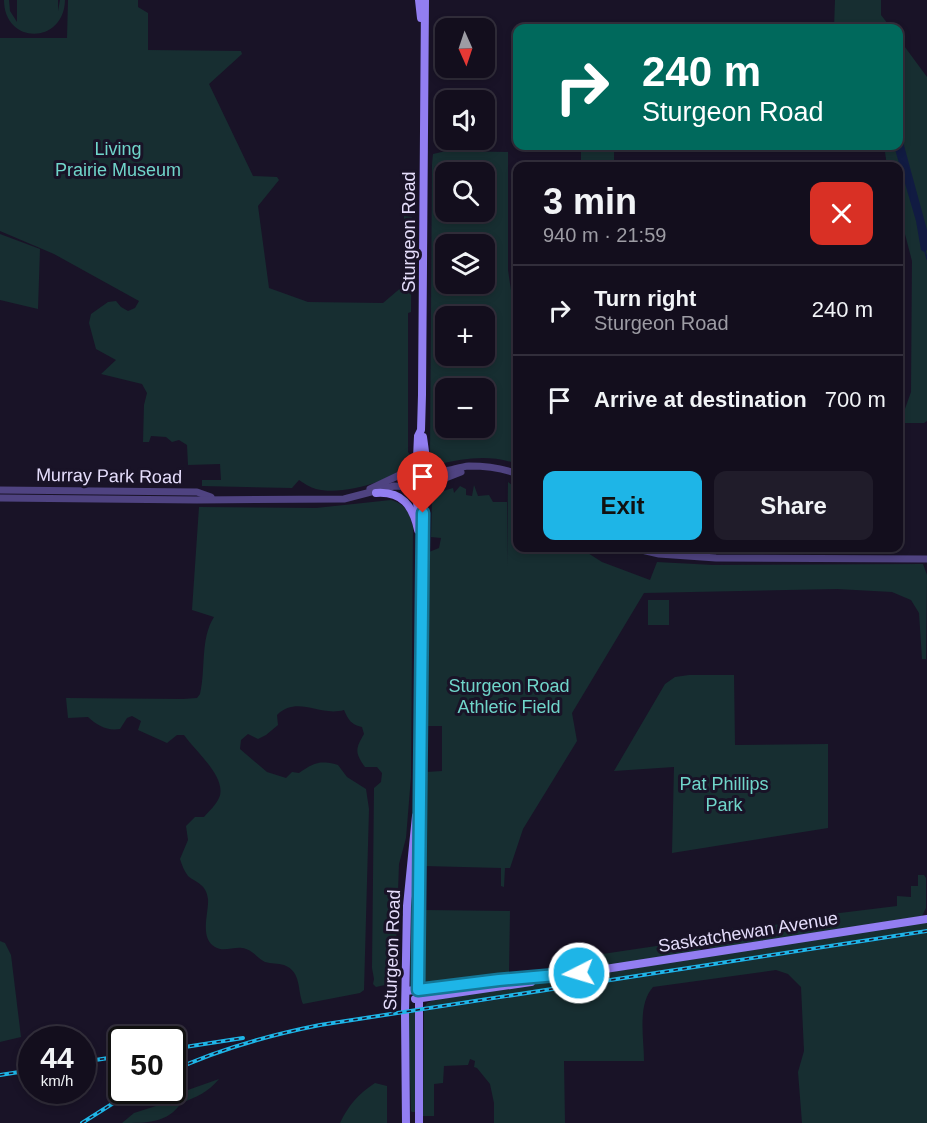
<!DOCTYPE html>
<html lang="en">
<head>
<meta charset="utf-8">
<style>
	body { margin:0; font-family:Arial,sans-serif; background:#201c2a; color:#f1f3f6; height:100vh; display:flex; flex-direction:column; font-size:22px; white-space:nowrap }
	* { box-sizing:border-box; margin:0 }
	p { font-size:20px; color:#9d9ca4 }
	.icon { flex:none; width:33px; height:33px; fill:none; stroke:currentColor; stroke-width:2; stroke-linecap:round; stroke-linejoin:round }
	.map { position:relative; flex:1; overflow:hidden }
	.side { position:absolute; left:513px; top:162px; width:390px; height:390px; display:flex; flex-direction:column; background:#130e1d; border-radius:12px; box-shadow:0 3px 9px #0003,0 0 0 2px #322e3b }
	.side>* { flex:none }
	.top-card { position:absolute; left:513px; top:24px; width:390px; height:126px; border-radius:12px; box-shadow:0 3px 9px #0003,0 0 0 2px #322e3b; background:#00695c; color:#fff; overflow:hidden }
	.needle { width:39px; rotate:177deg }
	.buttons { position:absolute; left:435px; top:18px; display:grid; gap:12px }
	.buttons a { display:grid; place-items:center; width:60px; height:60px; border-radius:12px; background:#130e1d; box-shadow:0 3px 9px #0003,0 0 0 2px #322e3b; font-size:30px }
	.speed { position:absolute; left:18px; top:1026px; display:flex; gap:12px; font-size:30px; font-weight:700; text-align:center }
	.speed>* { display:grid; place-content:center; width:78px; height:78px; border-radius:50%; background:#130e1d; box-shadow:0 3px 9px #0003,0 0 0 2px #322e3b; line-height:1 }
	.speed small { font-size:15px; font-weight:400 }
	.speed .limit { border:3px solid #111; border-radius:9px; background:#fff; color:#111 }
	.pin { position:absolute; display:grid; place-items:center; width:51px; height:51px; color:#fff; margin:-62px -26px; border-radius:50% 50% 50% 0; rotate:-45deg; box-shadow:0 0 6px #0007 }
	.pin .icon { rotate:45deg }
	.me { position:absolute; width:66px; margin:-33px; rotate:265deg; stroke-linejoin:round; filter:drop-shadow(0 0 4px #0008) }
	.turn { display:flex; align-items:center; gap:21px; height:126px; padding:0 30px; font-size:27px }
	.turn .icon { width:78px; height:78px; stroke-width:2.5 }
	.turn b { display:block; font-size:42px; line-height:51px }
	.round { display:grid; place-items:center; flex:none; width:63px; height:63px; border-radius:12px; background:#201c2a }
	.head { display:flex; align-items:center; justify-content:space-between; height:102px; padding:0 30px }
	h1 { font-size:36px; font-weight:800; line-height:45px }
	.primary-button { display:flex; gap:12px; margin-top:auto; padding:12px 30px }
	.primary-button a { flex:1; height:69px; border-radius:12px; background:#1eb5e7; color:#111; font-size:24px; font-weight:800; line-height:69px; text-align:center }
	.primary-button a+a { background:#201c2a; color:#f1f3f6 }
	ul { padding:0; list-style:none }
	li { display:flex; align-items:center; gap:18px; height:90px; padding:0 30px; border-top:2px solid #322e3b }
	li div { flex:1 }
	li b { display:block; font-size:22px }
	li em { font-style:normal }
	.map>svg:first-child { display:block }
	.green { fill:#172e31; fill-rule:evenodd }
	.water { fill:#111b42 }
	.lines { fill:none; stroke-linecap:round; stroke-linejoin:round }
	.stream { stroke:#111b42; stroke-width:1.5 }
	.tertiary { stroke:#4f4381; stroke-width:7 }
	.secondary { stroke:#927ef1; stroke-width:8 }
	.rail-casing { stroke:#1eb5e7; stroke-width:4 }
	.rail { stroke:#191327; stroke-width:1.5; stroke-dasharray:4.5; stroke-linecap:butt }
	.route-casing { stroke:#147696; stroke-width:15 }
	.route { stroke:#1eb5e7; stroke-width:10 }
	.labels { text-anchor:middle; stroke-width:6; stroke-linejoin:round; paint-order:stroke }
	.park-label { font-size:18px; fill:#70d5ca; stroke:#191327 }
	.street-label { font-size:18px; fill:#e5ddfb; stroke:#191327 }
</style>
</head>
<body>
<div class="map">
<svg width="927" height="1123" viewBox="0 0 927 1123">
	<rect width="100%" height="100%" fill="#191327"/>
	<g class="green">
		<path d="M4 0H9L10 11 17 22V0H58V11L60 0H65C64 45 4 45 4 0Z"/>
		<path d="M68 0H138V7L148 13V50L241 51 242 54 209 84 253 176 277 177 279 180 258 206 269 288 308 302 383 303 403 286 404 216 412 217 411 312 408 313V452L413 459C396 481 343 496 316 489 309 487 304 483 299 480L292 488 202 486V480H221L220 464 188 465 187 445 179 440 172 442 166 437 151 436 149 442H143L144 405 147 393 142 384 101 374 116 360 96 349 89 323 91 314 108 302 116 301 121 307 128 311 135 308 139 301 54 254 0 231V38H67Z"/>
		<polygon points="835,0 881,0 881,15 891,28 834,28"/>
		<polygon points="899,39 927,77 927,421 924,423 900,423 911,392 912,261 899,211 898,166 887,166 885,152 882,146 898,146"/>
		<rect x="581" y="147" width="33" height="19"/>
		<path d="M446 151 508 152V270L517 331V464C491 454 465 458 439 464L430 456 432 164 433 154ZM446 172H484V212H446ZM446 244H484V284H446ZM446 316H484V356H446ZM446 388H484V428H446Z"/>
		<polygon points="0,234 40,249 38,309 0,300"/>
		<polygon points="508,482 517,489 518,548 580,548 602,562 650,580 657,562 713,565 923,564 927,575 926,659 922,659 919,613 911,600 892,592 837,589 644,593 572,713 577,741 523,829 510,868 505,868 504,887 501,886 501,868 424,866 426,772 442,771 442,726 428,726 429,552 439,548 441,538 431,537 432,501 440,492 453,488 454,493 460,486 466,489 466,495 472,496 474,485 478,496 489,495 493,502 507,502 507,566"/>
		<path d="M391 500C405 504 410 513 413 527L411 777 406 838 399 864 395 974 385 985 376 987 373 984 374 979 372 968 374 788 381 782 382 773 377 767H365C354 752 356 748 364 734L362 727C351 725 348 719 344 710 319 717 298 695 277 715L278 725 266 735 258 739 248 734 241 740 240 749 267 772 286 778 292 772 299 773C314 763 319 760 338 765L347 777 366 789 369 809 364 990 360 993 303 1004C297 990 302 972 284 965 278 963 271 964 265 962 257 958 252 949 242 948 233 947 223 952 215 947 199 938 209 913 208 899 206 884 198 884 188 876 184 871 182 865 180 859L188 840 186 826 195 817H204C209 811 216 805 219 798 228 778 195 751 184 735H177L167 743 138 730 141 721 132 716 127 718 120 729C107 731 98 726 88 717L68 718 66 698 183 699 197 698 200 694C206 669 200 639 214 617L192 610 199 507 316 508Z"/>
		<rect x="648" y="600" width="21" height="25"/>
		<polygon points="689,675 734,675 735,745 828,744 828,828 672,853 674,767 614,771 665,684 675,677"/>
		<polygon points="918,875 924,875 926,878 926,908 922,916 710,949 707,944 707,932 731,932 732,928 750,929 750,927 763,927 785,923 786,920 807,920 807,917 897,906 897,896 911,897 911,886 918,886"/>
		<polygon points="414,879 417,882 416,982 415,987 411,987 409,929 411,884"/>
		<polygon points="424,910 510,911 509,972 571,968 569,971 430,986 423,978"/>
		<polygon points="927,922 927,929 589,982 589,977 591,975"/>
		<polygon points="702,933 702,947 700,951 585,970 580,969 577,965 577,950 580,949 589,956 690,941"/>
		<path d="M927 933V1123H802L798 1072 804 1051 801 987 788 974 776 970 653 987C637 1005 644 1038 644 1061H564L565 1123H494V1103L490 1084 477 1068 474 1067 475 1061 470 1059 468 1065 444 1066 443 1083 434 1084V1116H423L424 1011Z"/>
		<polygon points="0,941 5,943 11,955 21,1037 0,1042"/>
		<polygon points="581,976 586,982 424,1008 427,1003 438,998"/>
		<polygon points="416,1012 416,1112 412,1112 411,1111 408,1013"/>
		<path d="M219 1079C208 1092 197 1097 181 1103 168 1123 147 1123 122 1123L134 1113 159 1105 185 1091Z"/>
		<path d="M375 1083 387 1086V1123H340C348 1106 358 1094 375 1083Z"/>
	</g>
	<polygon class="water" points="899,127 927,230 927,250 924,252 921,250 916,221 894,146 898,146"/>
	<g class="lines">
		<polyline class="stream" points="925,251 927,259"/>
		<g class="tertiary">
			<path d="M431 469C445 475 455 467 469 466 486 466 502 468 518 474"/>
			<polyline points="431,487 443,479 461,472"/>
			<polyline points="370,489 410,470"/>
			<polyline points="0,490 197,492 211,497"/>
			<polyline points="0,498 197,500 344,499 394,486 411,487"/>
			<polyline points="633,548 659,554 716,558 927,559"/>
		</g>
		<g class="secondary">
			<polyline points="419,0 421,18"/>
			<polyline points="423,437 427,466"/>
			<circle cx="421" cy="478" r="14"/>
			<polyline points="413,467 417,458 418,436 421,430 422,395 425,0"/>
			<polyline points="413,489 417,500 418,517"/>
			<path d="M376 493C402 491 413 506 418 530"/>
			<polyline points="406,991 499,980 586,972 927,919"/>
			<polyline points="415,999 531,982"/>
			<polyline points="406,1123 405,1012 407,906 416,816"/>
			<polyline points="419,1123 419,910 421,606 423,507 428,490"/>
		</g>
		<g class="rail-casing">
			<g id="rail">
				<polyline points="172,1049 243,1038"/>
				<polyline points="82,1062 122,1056"/>
				<path d="M172 1071C219 1049 270 1035 320 1025L927 931"/>
				<polyline points="0,1075 32,1070"/>
				<polyline points="82,1123 134,1090"/>
			</g>
		</g>
		<use href="#rail" class="rail"/>
	</g>
	<g class="lines">
		<g class="route-casing">
			<polyline id="route" points="423,513 418,990 499,980 579,973"/>
		</g>
		<use href="#route" class="route"/>
	</g>
	<g class="labels">
		<g class="park-label">
			<text x="118" y="155">Living<tspan x="118" dy="21">Prairie Museum</tspan></text>
			<text x="509" y="692">Sturgeon Road<tspan x="509" dy="21">Athletic Field</tspan></text>
			<text x="724" y="790">Pat Phillips<tspan x="724" dy="21">Park</tspan></text>
		</g>
		<g class="street-label">
			<text transform="translate(409 232) rotate(-90)" y="6">Sturgeon Road</text>
			<text transform="translate(109 476) rotate(1)" y="6">Murray Park Road</text>
			<text transform="translate(748 932) rotate(-9)" y="6">Saskatchewan Avenue</text>
			<text transform="translate(392 950) rotate(-88)" y="6">Sturgeon Road</text>
		</g>
	</g>
</svg>
<div class="buttons">
<a><svg class="needle" viewBox="-14 -14 28 28"><path d="M0-13l5 13h-10z" fill="#e53935"/><path d="M0 13l5-13h-10z" fill="#9d9ca4"/></svg></a>
<a><svg class="icon" aria-label="sound" viewBox="0 0 24 24"><path d="M4 9h4l5-4v14l-5-4H4zM17 9q2 3 0 6"/></svg></a>
<a><svg class="icon" aria-label="search" viewBox="0 0 24 24"><circle cx="10" cy="10" r="6"/><path d="M15 15l6 6"/></svg></a>
<a><svg class="icon" aria-label="layers" viewBox="0 0 24 24"><path d="M12 4l9 5-9 5-9-5zM3 14l9 5 9-5"/></svg></a>
<a>+</a>
<a>−</a>
</div>
<div class="speed"><div>44<small>km/h</small></div><div class="limit">50</div></div>
<div class="pin" style="left:423px;top:513px;background:#d93025"><svg class="icon" aria-label="arrive" viewBox="0 0 24 24"><path d="M6 21V4h12l-3 4 3 4H6"/></svg></div>
<svg class="me" style="left:579px;top:973px" viewBox="-20 -20 40 40"><circle r="17" fill="#1eb5e7" stroke="#fff" stroke-width="3"/><path d="M0-11L8 9 0 5-8 9z" fill="#fff"/></svg>
<div class="top-card">
<div class="turn"><svg class="icon" aria-label="right" viewBox="0 0 24 24"><path d="M7 20v-9h11M14 6l5 5-5 5"/></svg><div><b>240 m</b>Sturgeon Road</div></div>
</div>
<section class="side">
<div class="head"><div><h1>3 min</h1><p>940 m · 21:59</p></div><a class="round" style="background:#d93025;color:#fff"><svg class="icon" aria-label="close" viewBox="0 0 24 24"><path d="M6 6l12 12M18 6L6 18"/></svg></a></div>
<ul>
<li><svg class="icon" aria-label="right" viewBox="0 0 24 24"><path d="M7 20v-9h11M14 6l5 5-5 5"/></svg><div><b>Turn right</b><p>Sturgeon Road</p></div><em>240 m</em></li>
<li><svg class="icon" aria-label="arrive" viewBox="0 0 24 24"><path d="M6 21V4h12l-3 4 3 4H6"/></svg><div><b>Arrive at destination</b></div><em>700 m</em></li>
</ul>
<div class="primary-button"><a>Exit</a><a>Share</a></div>
</section>
</div>
</body>
</html>
